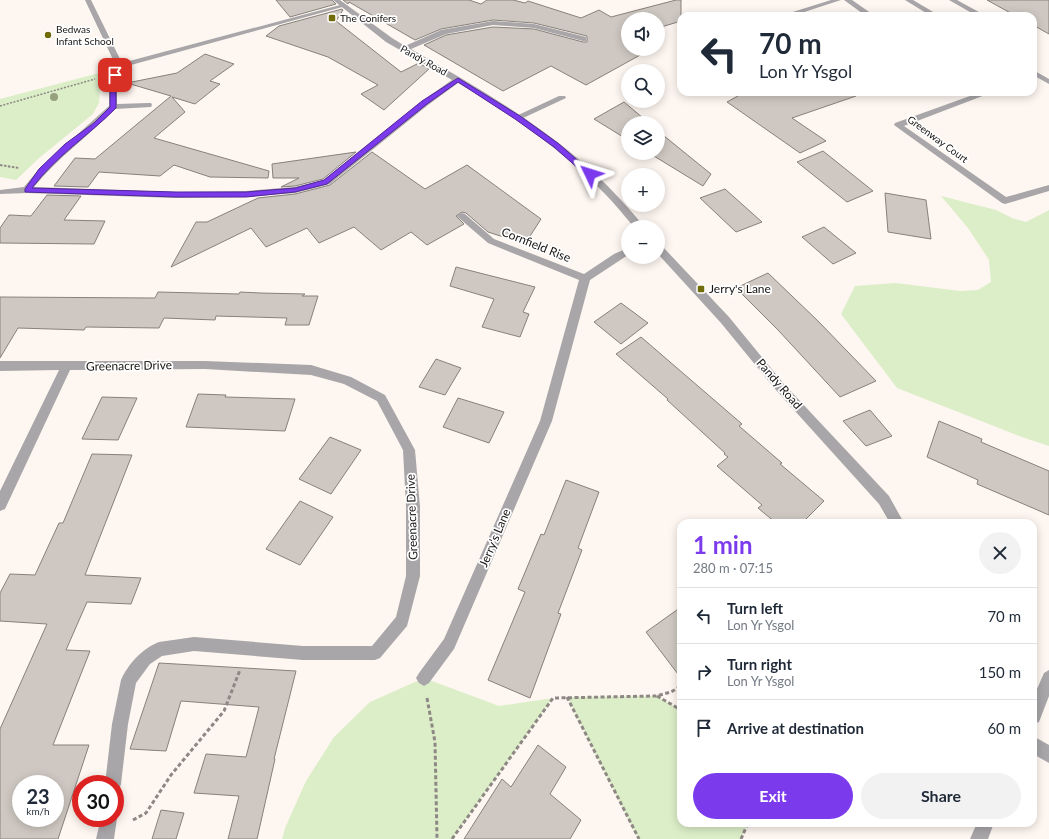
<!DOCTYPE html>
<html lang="en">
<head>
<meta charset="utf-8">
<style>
	body { margin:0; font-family:Lato,sans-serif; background:#f2f2f3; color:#1f2937; height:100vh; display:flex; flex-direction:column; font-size:15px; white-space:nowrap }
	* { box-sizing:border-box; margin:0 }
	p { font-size:13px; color:#747a83 }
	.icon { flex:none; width:22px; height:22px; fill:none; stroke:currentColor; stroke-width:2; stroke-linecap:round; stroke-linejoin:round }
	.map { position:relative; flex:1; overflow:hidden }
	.sheet { position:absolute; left:677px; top:519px; width:360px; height:308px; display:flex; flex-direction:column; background:#fff; border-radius:12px; box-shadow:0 2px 10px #0003 }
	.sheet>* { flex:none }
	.guide { position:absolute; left:677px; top:12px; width:360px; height:84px; border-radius:12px; box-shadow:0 2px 10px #0003; background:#fff; color:#1f2937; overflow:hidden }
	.fabs { position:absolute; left:621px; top:12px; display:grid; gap:8px }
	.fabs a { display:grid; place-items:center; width:44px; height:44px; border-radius:50%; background:#fff; box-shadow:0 2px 10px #0003; font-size:20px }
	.speed { position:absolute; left:12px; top:775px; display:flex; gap:8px; font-size:20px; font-weight:700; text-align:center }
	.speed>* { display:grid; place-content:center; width:52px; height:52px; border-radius:50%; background:#fff; box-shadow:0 2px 10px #0003; line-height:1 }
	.speed small { font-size:10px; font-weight:400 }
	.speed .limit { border:6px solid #d22; background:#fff; color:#111 }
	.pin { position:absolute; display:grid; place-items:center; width:34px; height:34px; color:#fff; margin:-17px; border-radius:8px; box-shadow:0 2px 6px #0006 }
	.me { position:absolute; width:44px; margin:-22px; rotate:311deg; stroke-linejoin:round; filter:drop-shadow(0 0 3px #0008) }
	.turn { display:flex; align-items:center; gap:14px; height:84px; padding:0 16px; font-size:18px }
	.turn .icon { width:52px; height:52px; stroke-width:2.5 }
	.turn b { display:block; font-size:28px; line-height:34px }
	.round { display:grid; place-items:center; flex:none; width:42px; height:42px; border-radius:21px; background:#f2f2f3 }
	.head { display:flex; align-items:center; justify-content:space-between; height:68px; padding:0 16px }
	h1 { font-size:24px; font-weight:700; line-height:30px; color:#7c3aed }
	.primary-button { display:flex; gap:8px; margin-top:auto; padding:8px 16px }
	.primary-button a { flex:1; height:46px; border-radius:24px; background:#7c3aed; color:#fff; font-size:16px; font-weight:700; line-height:46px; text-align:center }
	.primary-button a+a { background:#f2f2f3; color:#1f2937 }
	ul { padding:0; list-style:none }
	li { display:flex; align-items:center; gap:12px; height:56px; padding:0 16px; border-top:1px solid #e0e1e3 }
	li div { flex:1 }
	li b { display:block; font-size:15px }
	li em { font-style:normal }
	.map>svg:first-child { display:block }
	.green { fill:#dceec8 }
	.building { fill:#cfc8c2; stroke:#87817b; fill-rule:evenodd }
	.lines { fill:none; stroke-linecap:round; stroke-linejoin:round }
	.path-far2 { stroke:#8e8884; stroke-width:1.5; stroke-dasharray:2 1.5; stroke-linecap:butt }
	.path-far1 { stroke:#8e8884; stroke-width:2; stroke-dasharray:2.5 1.5; stroke-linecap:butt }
	.path { stroke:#8e8884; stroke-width:3; stroke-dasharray:4 2.5; stroke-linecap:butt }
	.lane { fill:#a8a6a9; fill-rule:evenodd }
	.street { fill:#a8a6a9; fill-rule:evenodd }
	.tree { fill:#969f7e }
	.route { fill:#7c3aed; stroke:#51269a }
	.poi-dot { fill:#706c0b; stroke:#fff; stroke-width:1.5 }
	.labels { text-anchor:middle; stroke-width:3.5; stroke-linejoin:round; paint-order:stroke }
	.far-poi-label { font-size:10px; fill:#171412; stroke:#fff; text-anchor:start }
	.far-street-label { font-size:10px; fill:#171412; stroke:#fff }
	.street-label { font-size:12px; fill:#171412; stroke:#fff }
	.poi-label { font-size:12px; fill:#171412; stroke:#fff; text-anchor:start }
</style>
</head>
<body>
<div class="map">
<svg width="1049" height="839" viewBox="0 0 1049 839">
	<rect width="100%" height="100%" fill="#fef6f0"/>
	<g class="green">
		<polygon points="103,72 105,78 100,88 99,103 93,114 38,159 16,180 0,177 0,99"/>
		<polygon points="941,196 996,210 1012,218 1026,222 1049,210 1049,446 1019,436 897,388 841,314 855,286 896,283 960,291 978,290 991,282 989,260 968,228"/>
		<polygon points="424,678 499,706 553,698 452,839 282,839 285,828 306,781 334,737 370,702"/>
		<polygon points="656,696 681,710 681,823 748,823 741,839 638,839 567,697"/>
	</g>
	<g class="building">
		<polygon points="276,0 332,0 336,4 290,17"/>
		<polygon points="343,0 469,0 481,4 487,0 513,0 525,3 528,1 581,18 599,10 611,17 676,0 681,0 681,21 658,28 658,19 628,19 628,49 651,49 586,85 551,66 503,91 424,45 446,35 493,27 534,29 583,42 587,42 587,36 534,23 493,20 441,29 415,40 349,2 348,4"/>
		<polygon points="987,0 1049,0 1049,34 1033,25 1033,16 1016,16"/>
		<polygon points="342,9 343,10 336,21 401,72 419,63 429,69 384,110 361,94 378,85 328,57 266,36 279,26"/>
		<polygon points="205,54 234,64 210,81 220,84 195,104 172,97 185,112 154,138 269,171 268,178 210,177 174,165 160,176 99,172 88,187 54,186 75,158 95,159 171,96 127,83 177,73"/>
		<polygon points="745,92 855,92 856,96 792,118 826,141 800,153 727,102"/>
		<polygon points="624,102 649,123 628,123 628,140 594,119"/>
		<polygon points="658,131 711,174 703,186 649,153 658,153"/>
		<polygon points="823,151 873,191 847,202 797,162"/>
		<polygon points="356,152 323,179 295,186 281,187 299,178 273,178 272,164"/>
		<polygon points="372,152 425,189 467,165 541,219 525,244 488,232 466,213 462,212 456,216 464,224 427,245 411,232 381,250 354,227 319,243 307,228 266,247 251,228 171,267 196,222 207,222 258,198 295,194 330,185"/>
		<polygon points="725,189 762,222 736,232 700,198"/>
		<polygon points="885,193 926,200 931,239 888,232"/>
		<polygon points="47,195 81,196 64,220 105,221 94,244 0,243 0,228 9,215 31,216"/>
		<polygon points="824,227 856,253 833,264 802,237"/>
		<polygon points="456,267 535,287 523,312 529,314 520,337 482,327 494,299 450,286"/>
		<polygon points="768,273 818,321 876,381 840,397 778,330 736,288"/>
		<polygon points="158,292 239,294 240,292 260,293 305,294 302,296 318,296 309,325 285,325 287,318 216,316 215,320 164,318 159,328 86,327 84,330 18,328 0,358 0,297 155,298"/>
		<polygon points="621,303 648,323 621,344 594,322"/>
		<polygon points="641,337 742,424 739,426 782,463 780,464 824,501 802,523 776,523 758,508 762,505 717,466 728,457 724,454 725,453 667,400 668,399 616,354"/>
		<polygon points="436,359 461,368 445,395 419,387"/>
		<polygon points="198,394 226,395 225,397 295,399 285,431 186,427"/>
		<polygon points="102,397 137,398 118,440 82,439"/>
		<polygon points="458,398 504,412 489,443 443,427"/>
		<polygon points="870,410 892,436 866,446 843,421"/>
		<polygon points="939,421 982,439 981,442 1049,471 1049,515 977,484 978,480 927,457"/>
		<polygon points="330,437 361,450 331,494 299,479"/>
		<path d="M92 454 132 455 85 575 141 578 131 604 87 602 66 650 90 651 53 745H89L58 839H0V729L47 624 0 621V593L10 574 35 575 59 523H63ZM21 784H55V818H21Z"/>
		<polygon points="566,480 599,492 578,548 582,550 558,613 561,614 530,698 488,680 525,592 518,589 541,534 544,535"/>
		<polygon points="300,501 333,517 300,565 266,549"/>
		<polygon points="681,607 681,678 646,632"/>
		<polygon points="159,663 296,671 274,759 275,759 257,839 228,839 239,796 194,793 206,754 246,757 259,707 181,701 166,751 130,749"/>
		<polygon points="538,745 566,767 550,794 581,820 570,839 464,839 502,779 511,787"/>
		<polygon points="161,810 184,813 176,839 152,839"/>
	</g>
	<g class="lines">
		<polyline class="path-far2" points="0,106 95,79"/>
		<polyline class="path-far1" points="0,165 19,168"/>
		<g class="path">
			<polyline points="657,696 681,710"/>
			<polyline points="567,697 639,839"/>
			<polyline points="427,698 435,742 437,839"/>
			<polyline points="133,820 146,813 171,775 224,711 240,670"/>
			<polyline points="452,839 553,698 656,696 671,692 681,686"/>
			<polyline points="741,839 748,823"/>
		</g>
		<g class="lane">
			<polygon points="85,0 91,0 122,63 340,5 346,6 120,68 116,66"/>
			<polygon points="831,0 841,0 792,16 780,16"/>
			<polygon points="844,0 852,0 875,16 866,16"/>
			<polygon points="949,0 957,0 986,16 977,16"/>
			<polygon points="981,92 993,92 904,126 1006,197 1049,185 1049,191 1005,204 1002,203 894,125 895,123"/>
			<polygon points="559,96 565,96 566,98 521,119 515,119 514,117"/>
			<polygon points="1049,670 1049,696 1039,722 1033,724 1033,698 1044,673"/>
			<polygon points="977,823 994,823 988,839 970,839"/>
		</g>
		<g class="street">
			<path d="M333 0H340L392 38 405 46 441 30 493 21 534 24 586 37V41H583L534 28 493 25 446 34 411 49C485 92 562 135 620 199 628 208 637 217 644 227H634C622 213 610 198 597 186 556 146 507 111 458 83L428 105 330 184 295 193 246 197 176 198 27 193 0 194V190L24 187 39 169 109 106V82L111 75 115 73 119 75 117 82V104L148 103H151L152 105 151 107 115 109C89 136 58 157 34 187L176 192 246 191 295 187 324 180 422 101 452 80 386 42Z"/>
			<polygon points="905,0 913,0 940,16 931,16"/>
			<polygon points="1033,70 1049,79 1049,84 1033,75"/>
			<polygon points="462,213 465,214 494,239 584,274 614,254 628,248 628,255 590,280 552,421 454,649 429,683 424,686 419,683 416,678 419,673 444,639 540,421 579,280 488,243 459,218 457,216 459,214"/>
			<polygon points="658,245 662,246 729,317 784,384 889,496 904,523 890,523 879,504 776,390 721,323 658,254"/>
			<path d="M0 361H205L311 365 351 377 385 395 415 450 420 507V576L407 626 380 658 375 660H303L194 651 162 656 150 664 136 683 128 724 121 784 119 790 115 791V784H105L112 724 121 680C128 664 143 648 159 642L194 637 303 646H372L396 617 406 576V507L403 450 377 401 344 384 311 375 205 369 70 370 5 509 0 511V491L59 370 0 371Z"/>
			<polygon points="1033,736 1049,745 1049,763 1033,754"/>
			<polygon points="115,812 117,818 114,839 96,839 101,818 115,818"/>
		</g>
	</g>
	<circle class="tree" cx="54" cy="97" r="4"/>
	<path class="route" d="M113 74 118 75 116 82V108C87 137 57 155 32 188L176 192H246L295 188 324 180 422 101 458 78 520 116 559 144 593 174 590 176H587L554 147 515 119 458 82 427 104 327 184 295 192 246 197H176L25 192V189L39 169 65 144 94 123 110 107V82Z"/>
	<g class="poi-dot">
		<rect x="328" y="14" width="8" height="8" rx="2"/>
		<circle cx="48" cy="35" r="4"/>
		<rect x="697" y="285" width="8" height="8" rx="2"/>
	</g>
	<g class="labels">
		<g class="far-poi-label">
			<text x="340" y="22">The Conifers</text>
			<text x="56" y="33">Bedwas<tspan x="56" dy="12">Infant School</tspan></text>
		</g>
		<g class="far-street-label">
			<text transform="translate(424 60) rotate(29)" y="4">Pandy Road</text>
			<text transform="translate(938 139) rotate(36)" y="4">Greenway Court</text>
		</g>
		<g class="street-label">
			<text transform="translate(536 245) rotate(22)" y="4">Cornfield Rise</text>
			<text transform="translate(129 366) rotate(-1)" y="4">Greenacre Drive</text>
			<text transform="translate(779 384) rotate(49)" y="4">Pandy Road</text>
			<text transform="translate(412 517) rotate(-92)" y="4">Greenacre Drive</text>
			<text transform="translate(495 538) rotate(-67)" y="4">Jerry's Lane</text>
		</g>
		<g class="poi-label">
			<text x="709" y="293">Jerry's Lane</text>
		</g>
	</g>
</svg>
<div class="fabs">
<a><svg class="icon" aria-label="sound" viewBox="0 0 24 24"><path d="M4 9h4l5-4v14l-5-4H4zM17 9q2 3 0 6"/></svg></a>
<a><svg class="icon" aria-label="search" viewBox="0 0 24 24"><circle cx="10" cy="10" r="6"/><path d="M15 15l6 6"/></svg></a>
<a><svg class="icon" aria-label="layers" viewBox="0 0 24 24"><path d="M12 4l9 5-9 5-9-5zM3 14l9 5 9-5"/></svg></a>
<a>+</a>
<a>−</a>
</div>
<div class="speed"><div>23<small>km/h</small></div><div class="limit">30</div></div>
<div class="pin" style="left:115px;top:75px;background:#d93025"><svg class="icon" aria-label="arrive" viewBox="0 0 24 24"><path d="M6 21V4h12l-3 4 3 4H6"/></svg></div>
<svg class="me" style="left:590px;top:174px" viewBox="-20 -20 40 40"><path d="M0-17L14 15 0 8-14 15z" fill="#7c3aed" stroke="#fff" stroke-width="4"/></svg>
<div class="guide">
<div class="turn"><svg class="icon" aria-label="left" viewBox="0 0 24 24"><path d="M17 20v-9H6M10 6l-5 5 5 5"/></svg><div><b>70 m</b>Lon Yr Ysgol</div></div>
</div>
<section class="sheet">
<div class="head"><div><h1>1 min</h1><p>280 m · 07:15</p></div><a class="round"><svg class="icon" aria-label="close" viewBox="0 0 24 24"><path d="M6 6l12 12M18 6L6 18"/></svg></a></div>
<ul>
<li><svg class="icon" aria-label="left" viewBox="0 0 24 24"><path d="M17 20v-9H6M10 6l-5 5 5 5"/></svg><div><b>Turn left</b><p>Lon Yr Ysgol</p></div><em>70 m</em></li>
<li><svg class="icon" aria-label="right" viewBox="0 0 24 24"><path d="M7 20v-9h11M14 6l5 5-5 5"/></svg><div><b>Turn right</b><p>Lon Yr Ysgol</p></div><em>150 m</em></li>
<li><svg class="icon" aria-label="arrive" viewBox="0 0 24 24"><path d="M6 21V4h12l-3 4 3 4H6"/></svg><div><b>Arrive at destination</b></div><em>60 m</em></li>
</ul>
<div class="primary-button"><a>Exit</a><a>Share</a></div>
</section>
</div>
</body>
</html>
